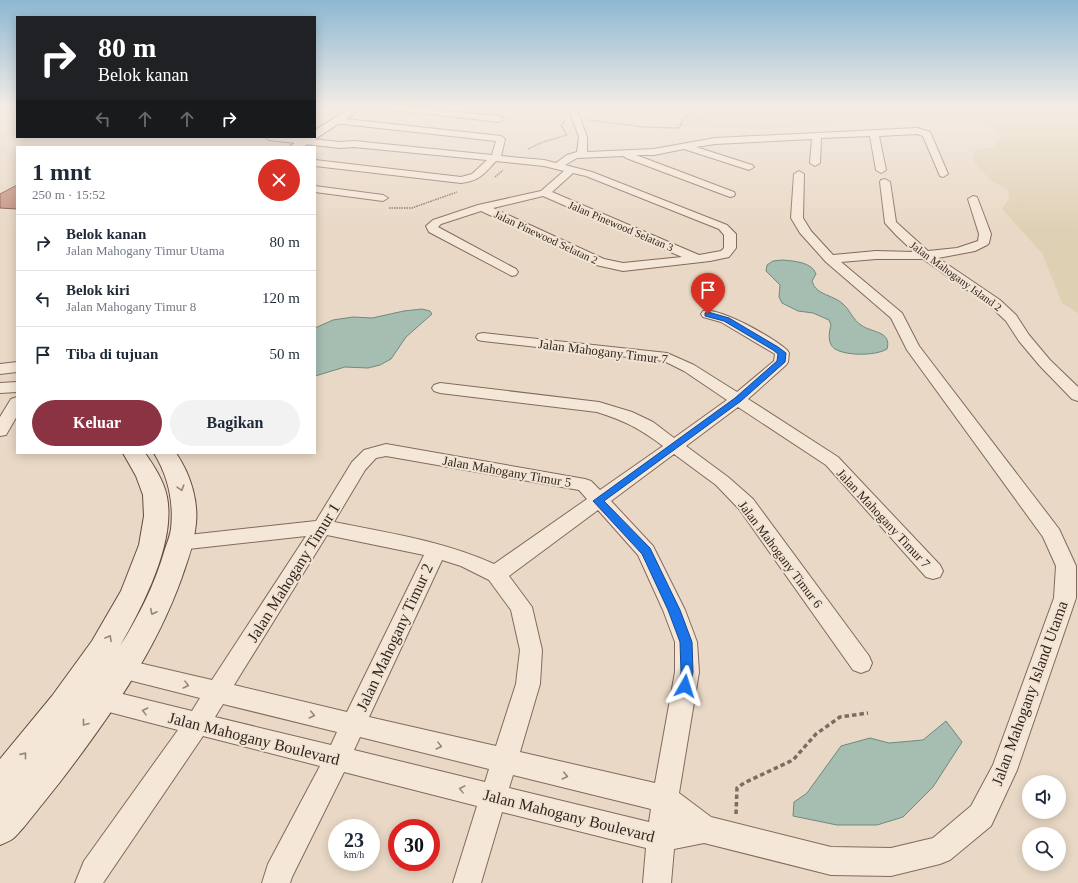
<!DOCTYPE html>
<html lang="id">
<head>
<meta charset="utf-8">
<style>
	body { margin:0; font-family:"Times New Roman",serif; background:#f2f2f3; color:#1f2937; height:100vh; display:flex; flex-direction:column; font-size:15px; white-space:nowrap }
	* { box-sizing:border-box; margin:0 }
	p { font-size:13px; color:#747a83 }
	.icon { flex:none; width:22px; height:22px; fill:none; stroke:currentColor; stroke-width:2; stroke-linecap:round; stroke-linejoin:round }
	.map { position:relative; flex:1; overflow:hidden }
	.panel { position:absolute; left:16px; top:146px; width:300px; height:308px; display:flex; flex-direction:column; background:#fff; border-radius:0px; box-shadow:0 2px 10px #0003 }
	.panel>* { flex:none }
	.banner { position:absolute; left:16px; top:16px; width:300px; height:122px; border-radius:0px; box-shadow:0 2px 10px #0003; background:#202124; color:#fff; overflow:hidden }
	.tools { position:absolute; left:1022px; top:775px; display:grid; gap:8px }
	.tools a { display:grid; place-items:center; width:44px; height:44px; border-radius:50%; background:#fff; box-shadow:0 2px 10px #0003; font-size:20px }
	.speed { position:absolute; left:328px; top:819px; display:flex; gap:8px; font-size:20px; font-weight:700; text-align:center }
	.speed>* { display:grid; place-content:center; width:52px; height:52px; border-radius:50%; background:#fff; box-shadow:0 2px 10px #0003; line-height:1 }
	.speed small { font-size:10px; font-weight:400 }
	.speed .limit { border:6px solid #d22; background:#fff; color:#111 }
	.pin { position:absolute; display:grid; place-items:center; width:34px; height:34px; color:#fff; margin:-41px -17px; border-radius:50% 50% 50% 0; rotate:-45deg; box-shadow:0 0 4px #0007 }
	.pin .icon { rotate:45deg }
	.me { position:absolute; width:44px; margin:-22px; rotate:6deg; stroke-linejoin:round; filter:drop-shadow(0 0 3px #0008) }
	.turn { display:flex; align-items:center; gap:14px; height:84px; padding:0 16px; font-size:18px }
	.turn .icon { width:52px; height:52px; stroke-width:2.5 }
	.turn b { display:block; font-size:28px; line-height:34px }
	.lanes { display:flex; align-items:center; height:38px; padding:0 16px; background:#0003; justify-content:center; gap:20px; direction:ltr }
	.lanes .off { opacity:.35 }
	.round { display:grid; place-items:center; flex:none; width:42px; height:42px; border-radius:21px; background:#f2f2f3 }
	.summary { display:flex; align-items:center; justify-content:space-between; height:68px; padding:0 16px }
	h1 { font-size:24px; font-weight:700; line-height:30px }
	.cta { display:flex; gap:8px; margin-top:auto; padding:8px 16px }
	.cta a { flex:1; height:46px; border-radius:24px; background:#8b3343; color:#fff; font-size:16px; font-weight:700; line-height:46px; text-align:center }
	.cta a+a { background:#f2f2f3; color:#1f2937 }
	ul { padding:0; list-style:none }
	li { display:flex; align-items:center; gap:12px; height:56px; padding:0 16px; border-top:1px solid #e0e1e3 }
	li div { flex:1 }
	li b { display:block; font-size:15px }
	li em { font-style:normal }
	.map>svg:first-child { display:block }
	.farmland { fill:#ded0b3 }
	.water { fill:#a6bdb2; stroke:#6e8a7e }
	.building { fill:#c38f7f; stroke:#7f5245 }
	.lines { fill:none; stroke-linecap:round; stroke-linejoin:round }
	.street-casing { stroke:#826a5d; stroke-width:2 }
	.secondary-casing { stroke:#644c40; stroke-width:2 }
	.path-far1 { stroke:#826a5d; stroke-width:1.5; stroke-dasharray:1.5 1; stroke-linecap:butt }
	.path { stroke:#826a5d; stroke-width:3.5; stroke-dasharray:4.5 3; stroke-linecap:butt }
	.street { fill:#f5e7d7; fill-rule:evenodd }
	.secondary { fill:#f5e7d7; fill-rule:evenodd }
	.oneway { stroke:#94867b }
	.route { fill:#1a73e8; stroke:#114b97 }
	.labels { text-anchor:middle; stroke-width:4; stroke-linejoin:round; paint-order:stroke }
	.far-street-label { font-size:11px; fill:#34261f; stroke:#f1e4d4 }
	.street-label { font-size:13px; fill:#34261f; stroke:#f1e4d4 }
	.near-street-label { font-size:16px; fill:#34261f; stroke:#f1e4d4 }
</style>
</head>
<body>
<div class="map">
<svg width="1078" height="883" viewBox="0 0 1078 883">
	<rect width="100%" height="100%" fill="#e9d8c5"/>
	<polygon class="farmland" points="710,107 1078,107 1078,313 1062,303 1042,253 1002,209 1009,199 1008,190 990,180 973,161 974,150 993,147 1004,135 983,123 946,119 946,123 881,121 766,129 672,126"/>
	<g class="water">
		<path d="M782 260C794 261 812 262 816 274L812 281C815 295 834 295 843 304 850 310 853 320 861 325 872 333 892 331 887 349 876 356 846 356 835 349 827 344 829 332 831 325L829 320 813 313 798 311 782 303 779 297 780 285 766 271 767 265 773 261Z"/>
		<polygon points="422,309 430,311 432,314 406,337 391,359 380,365 368,368 345,367 315,376 315,328 333,320 353,317 372,318 404,311"/>
		<polygon points="946,721 962,742 933,787 903,817 877,825 837,825 793,816 794,802 807,793 841,746 870,738 889,743 923,740"/>
	</g>
	<polygon class="building" points="17,185 17,209 0,208 0,194"/>
	<g class="lines">
		<g class="street-casing">
			<g id="street">
				<polygon points="379,107 405,107 500,116 504,119 500,122 383,109"/>
				<path d="M568 107H576L587 137V152L654 149 715 138 917 128 930 132 931 134 948 174 943 177 940 176 923 136 917 134 879 136 886 170 881 173 876 170 870 136 821 138 820 163 815 166 810 163 812 139 715 144 696 147 752 165 754 167 749 170 684 149 654 155H636L734 192 735 194 734 196 730 197 626 158 624 156 577 158 565 165 592 172 727 225 736 234V248L729 257 710 261 623 271 596 265 481 211 441 224 438 227 516 269 518 272 516 275 512 276 429 232 426 226 433 220 478 205 541 191 564 171 544 166 496 161C484 174 479 181 461 183L315 166V160L461 177 472 174 487 160 354 147 340 148 269 140 265 137H293L340 142 354 141 492 155 496 141 334 123 333 121 337 118 501 136 505 139 501 156 544 160 556 163 567 155 577 152 579 137ZM573 173 586 176 719 229 724 235V248L721 251 699 255 552 192ZM543 196 682 257 623 263 604 259 493 208Z"/>
				<path d="M799 171 804 174 803 218 811 231 833 255 876 251 914 252 896 235 885 223 880 182 881 180 885 179 890 182 896 222 928 251 957 248 978 241 979 234 968 199 973 196 977 197 991 234 989 243 987 245 975 251 938 258 1000 300 1016 315 1029 335 1050 360 1078 387V401L1072 399 1040 366 1019 341 1006 321 990 306 923 259H876L841 262 902 313 919 346 1059 529 1076 566V598L1017 770 991 826 950 860 940 864 891 876 831 875 704 843 674 849 671 883H643L646 848 502 812 481 883H453L477 806 344 772 292 877 290 883H262L268 864 320 766 203 736 103 883H75L84 861 178 730 86 706 82 698 86 690 94 687 192 711 200 698 105 674 102 667 105 660 113 657 212 680 306 536 179 550 172 548 169 543 172 538 179 536 316 521 352 462 364 450 386 444 585 479 591 481 600 490 663 446C639 428 625 421 597 412L440 393 434 391 432 388 434 385 440 383 599 402 632 412 653 422 674 438 727 400 684 371 664 361 483 341 478 340 476 337 478 334 483 333 667 353 694 365 737 392 774 361 775 354 721 322 703 317 701 314 703 311C721 307 773 338 787 350L789 353 788 362 786 365 748 399 838 457 940 565 943 571 940 577 933 579 926 577 826 465 738 407 686 446 728 477 753 499 869 656 872 663 869 670 861 673 853 670 739 509 716 485 674 454 611 501 653 546 685 610 697 642 699 672 679 793 711 817 831 847 891 848 933 838 971 806 993 765 1054 598 1056 566 1043 537 907 350 891 318 826 262 800 233 791 218 794 174ZM386 456 579 490 587 499 494 564C443 541 389 533 334 522L365 470 376 458ZM598 510 638 555 663 610 675 642V672L655 783 520 752 540 684 542 650 532 607 509 576ZM327 535 424 555 347 712 234 685ZM442 560 461 566 489 580 511 610 520 650 516 684 496 746 369 717ZM223 704 337 732 331 745 215 717ZM360 737 489 769 485 782 354 750ZM513 775 651 809 649 822 509 788Z"/>
				<polygon points="315,186 383,195 388,198 383,201 315,192"/>
				<polygon points="17,362 17,372 0,374 0,364"/>
				<polygon points="17,382 17,392 0,393 0,383"/>
				<polygon points="17,397 17,416 6,435 0,436 0,417 11,399"/>
			</g>
		</g>
		<g class="secondary-casing">
			<g id="secondary">
				<polygon points="352,107 364,107 303,147 289,147 303,137 315,137 315,130"/>
				<path d="M123 453H145C154 466 164 481 167 497 176 543 142 607 120 646 139 616 155 584 165 549 167 543 170 536 171 529 174 502 168 476 154 453H176C191 475 200 504 195 531 193 547 187 562 182 577 155 653 108 719 60 782 48 797 36 812 24 827 20 831 16 837 11 840 8 842 4 843 0 845V759L52 696 92 641 121 591 139 545 144 516 143 495 136 476Z"/>
			</g>
		</g>
		<g class="path-far1">
			<polyline points="589,120 644,127 678,128 680,127 683,119 699,107"/>
			<polyline points="528,149 543,142 567,135 561,125 565,121"/>
			<polyline points="495,177 503,170"/>
			<polyline points="389,208 412,208 457,192"/>
		</g>
		<polyline class="path" points="736,814 737,788 744,783 793,760 816,734 840,717 868,713"/>
		<use href="#street" class="street"/>
		<use href="#secondary" class="secondary"/>
	</g>
	<defs><path id="oneway-chevron" d="M-2-3.5L2.5 0L-2 3.5" fill="none" stroke-width="1.6" stroke-linecap="round" stroke-linejoin="round"/></defs>
	<g class="oneway">
		<use href="#oneway-chevron" transform="translate(181 488) rotate(73)"/>
		<use href="#oneway-chevron" transform="translate(153 612) rotate(117)"/>
		<use href="#oneway-chevron" transform="translate(109 638) rotate(-61)"/>
		<use href="#oneway-chevron" transform="translate(186 685) rotate(14)"/>
		<use href="#oneway-chevron" transform="translate(145 711) rotate(-166)"/>
		<use href="#oneway-chevron" transform="translate(312 715) rotate(13)"/>
		<use href="#oneway-chevron" transform="translate(85 723) rotate(128)"/>
		<use href="#oneway-chevron" transform="translate(439 746) rotate(14)"/>
		<use href="#oneway-chevron" transform="translate(24 755) rotate(-51)"/>
		<use href="#oneway-chevron" transform="translate(565 776) rotate(13)"/>
		<use href="#oneway-chevron" transform="translate(462 789) rotate(-166)"/>
	</g>
	<linearGradient id="sky" x2="0" y2="1"><stop stop-color="#8db8d2"/><stop offset="0.47" stop-color="#f5ede5"/><stop offset="1" stop-color="#f5ede5" stop-opacity="0"/></linearGradient>
	<rect width="1078" height="230" fill="url(#sky)"/>
	<polygon class="route" points="708,312 729,318 778,347 786,353 785,362 741,401 604,501 650,548 680,610 692,642 693,672 689,690 685,692 680,690 678,686 681,672 680,642 668,610 642,554 593,501 735,398 777,361 778,354 773,350 724,321 705,316 705,313"/>
	<g class="labels">
		<g class="far-street-label">
			<text transform="translate(621 226) rotate(23)" y="4">Jalan Pinewood Selatan 3</text>
			<text transform="translate(546 237) rotate(25)" y="4">Jalan Pinewood Selatan 2</text>
			<text transform="translate(956 276) rotate(36)" y="4">Jalan Mahogany Island 2</text>
		</g>
		<g class="street-label">
			<text transform="translate(603 351) rotate(7)" y="5">Jalan Mahogany Timur 7</text>
			<text transform="translate(507 471) rotate(10)" y="5">Jalan Mahogany Timur 5</text>
			<text transform="translate(884 518) rotate(47)" y="5">Jalan Mahogany Timur 7</text>
			<text transform="translate(781 554) rotate(53)" y="5">Jalan Mahogany Timur 6</text>
		</g>
		<g class="near-street-label">
			<text transform="translate(293 572) rotate(-58)" y="6">Jalan Mahogany Timur 1</text>
			<text transform="translate(394 637) rotate(-65)" y="6">Jalan Mahogany Timur 2</text>
			<text transform="translate(1029 693) rotate(-70)" y="6">Jalan Mahogany Island Utama</text>
			<text transform="translate(254 738) rotate(14)" y="6">Jalan Mahogany Boulevard</text>
			<text transform="translate(569 815) rotate(14)" y="6">Jalan Mahogany Boulevard</text>
		</g>
	</g>
</svg>
<div class="tools">
<a><svg class="icon" aria-label="sound" viewBox="0 0 24 24"><path d="M4 9h4l5-4v14l-5-4H4zM17 9q2 3 0 6"/></svg></a>
<a><svg class="icon" aria-label="search" viewBox="0 0 24 24"><circle cx="10" cy="10" r="6"/><path d="M15 15l6 6"/></svg></a>
</div>
<div class="speed"><div>23<small>km/h</small></div><div class="limit">30</div></div>
<div class="pin" style="left:708px;top:314px;background:#d93025"><svg class="icon" aria-label="arrive" viewBox="0 0 24 24"><path d="M6 21V4h12l-3 4 3 4H6"/></svg></div>
<svg class="me" style="left:685px;top:686px" viewBox="-20 -20 40 40"><path d="M0-17L14 15 0 8-14 15z" fill="#1a73e8" stroke="#fff" stroke-width="4"/></svg>
<div class="banner">
<div class="turn"><svg class="icon" aria-label="right" viewBox="0 0 24 24"><path d="M7 20v-9h11M14 6l5 5-5 5"/></svg><div><b>80 m</b>Belok kanan</div></div>
<div class="lanes"><svg class="icon off" aria-label="left" viewBox="0 0 24 24"><path d="M17 20v-9H6M10 6l-5 5 5 5"/></svg><svg class="icon off" aria-label="ahead" viewBox="0 0 24 24"><path d="M12 20V5M6 11l6-6 6 6"/></svg><svg class="icon off" aria-label="ahead" viewBox="0 0 24 24"><path d="M12 20V5M6 11l6-6 6 6"/></svg><svg class="icon" aria-label="right" viewBox="0 0 24 24"><path d="M7 20v-9h11M14 6l5 5-5 5"/></svg></div>
</div>
<section class="panel">
<div class="summary"><div><h1>1 mnt</h1><p>250 m · 15:52</p></div><a class="round" style="background:#d93025;color:#fff"><svg class="icon" aria-label="close" viewBox="0 0 24 24"><path d="M6 6l12 12M18 6L6 18"/></svg></a></div>
<ul>
<li><svg class="icon" aria-label="right" viewBox="0 0 24 24"><path d="M7 20v-9h11M14 6l5 5-5 5"/></svg><div><b>Belok kanan</b><p>Jalan Mahogany Timur Utama</p></div><em>80 m</em></li>
<li><svg class="icon" aria-label="left" viewBox="0 0 24 24"><path d="M17 20v-9H6M10 6l-5 5 5 5"/></svg><div><b>Belok kiri</b><p>Jalan Mahogany Timur 8</p></div><em>120 m</em></li>
<li><svg class="icon" aria-label="arrive" viewBox="0 0 24 24"><path d="M6 21V4h12l-3 4 3 4H6"/></svg><div><b>Tiba di tujuan</b></div><em>50 m</em></li>
</ul>
<div class="cta"><a>Keluar</a><a>Bagikan</a></div>
</section>
</div>
</body>
</html>
